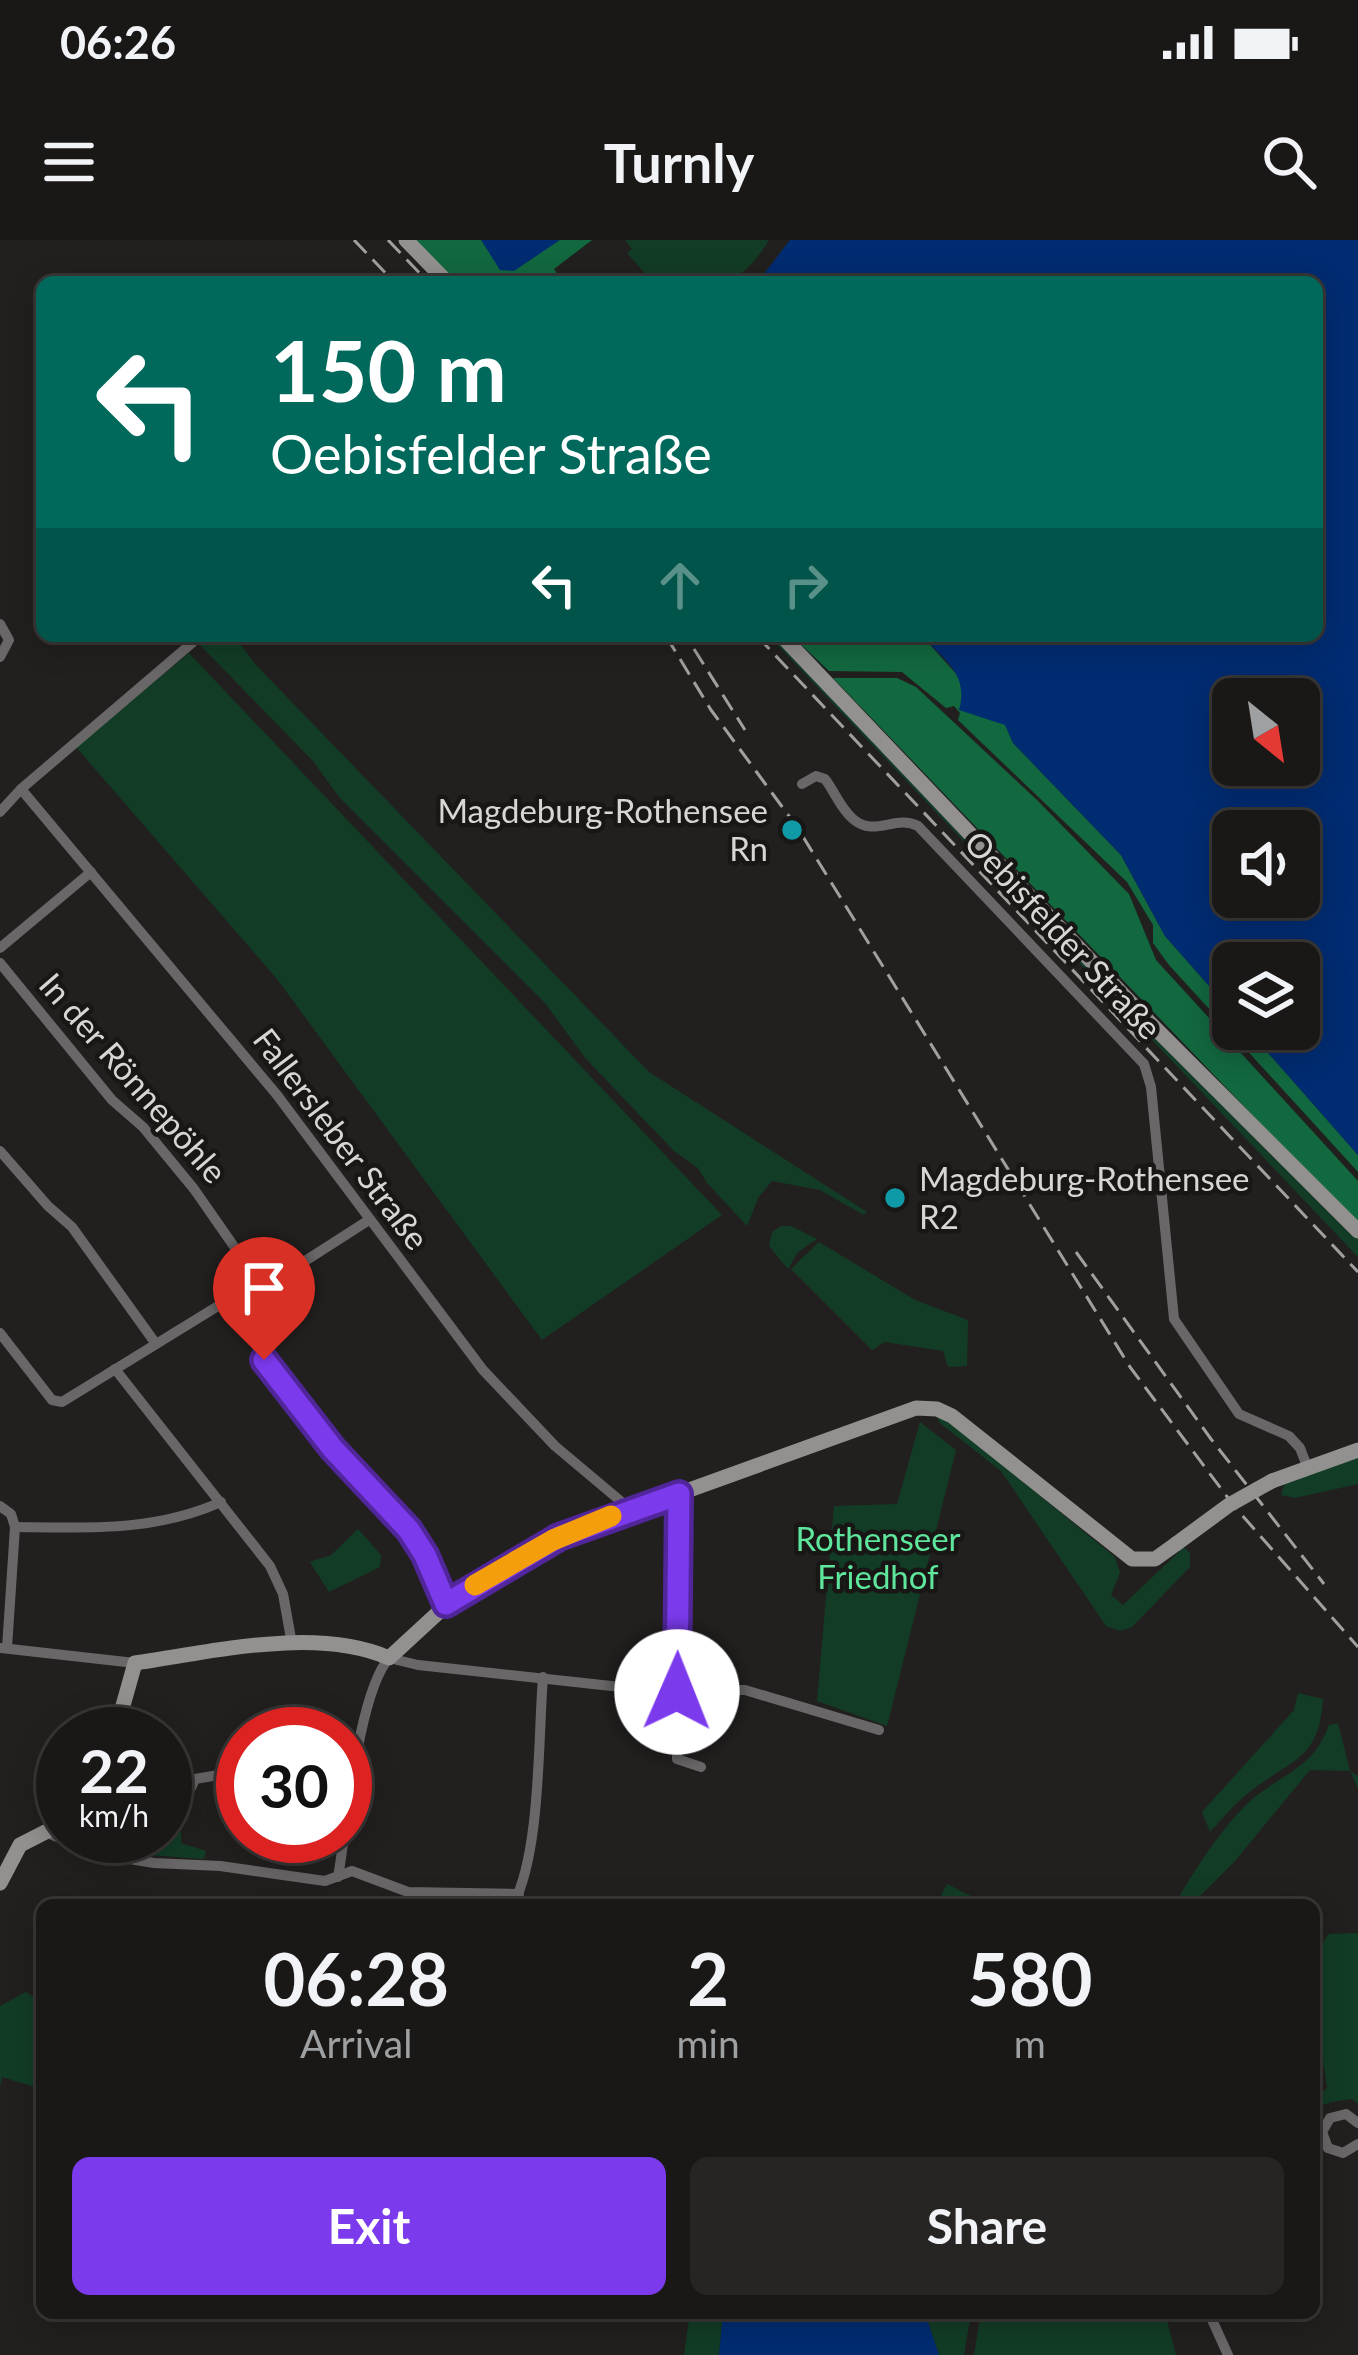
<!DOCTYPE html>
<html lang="en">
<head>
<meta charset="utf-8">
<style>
	body { margin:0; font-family:Lato,sans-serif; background:#272524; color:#f1f3f6; height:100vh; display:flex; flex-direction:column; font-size:45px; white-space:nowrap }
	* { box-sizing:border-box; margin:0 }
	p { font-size:39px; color:#9fa0a1 }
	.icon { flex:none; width:66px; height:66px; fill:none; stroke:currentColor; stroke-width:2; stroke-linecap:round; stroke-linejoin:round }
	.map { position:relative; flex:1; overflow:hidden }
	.details { position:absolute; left:36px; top:1659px; width:1284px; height:420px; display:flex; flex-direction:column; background:#1a1817; border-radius:18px; box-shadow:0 6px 30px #0003,0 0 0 3px #383736 }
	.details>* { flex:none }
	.banner { position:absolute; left:36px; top:36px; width:1287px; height:366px; border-radius:18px; box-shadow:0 6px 30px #0003,0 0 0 3px #383736; background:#00695c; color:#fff; overflow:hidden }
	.needle { width:78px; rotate:150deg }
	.controls { position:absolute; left:1212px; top:438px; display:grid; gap:24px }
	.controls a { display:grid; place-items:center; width:108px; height:108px; border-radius:18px; background:#1a1817; box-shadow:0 6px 30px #0003,0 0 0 3px #383736; font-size:60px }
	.speed { position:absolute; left:36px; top:1467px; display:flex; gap:24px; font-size:60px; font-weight:700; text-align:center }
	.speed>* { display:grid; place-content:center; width:156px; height:156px; border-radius:50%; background:#1a1817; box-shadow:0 6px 30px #0003,0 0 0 3px #383736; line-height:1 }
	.speed small { font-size:30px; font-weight:400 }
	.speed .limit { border:18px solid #d22; background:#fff; color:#111 }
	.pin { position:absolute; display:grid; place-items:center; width:102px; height:102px; color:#fff; margin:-123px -51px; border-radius:50% 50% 50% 0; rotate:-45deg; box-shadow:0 0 12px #0007 }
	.pin .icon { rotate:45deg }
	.me { position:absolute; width:132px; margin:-66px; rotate:1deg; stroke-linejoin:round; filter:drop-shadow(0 0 9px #0008) }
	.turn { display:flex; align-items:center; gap:42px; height:252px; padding:0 36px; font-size:54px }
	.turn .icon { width:156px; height:156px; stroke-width:2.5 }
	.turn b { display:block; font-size:84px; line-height:102px }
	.lanes { display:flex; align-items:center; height:114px; padding:0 36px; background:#0003; justify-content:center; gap:60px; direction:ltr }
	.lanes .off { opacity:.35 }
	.eta { display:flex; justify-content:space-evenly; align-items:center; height:204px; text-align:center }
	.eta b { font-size:72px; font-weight:700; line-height:84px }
	.action { display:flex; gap:24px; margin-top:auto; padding:24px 36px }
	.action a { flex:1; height:138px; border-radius:18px; background:#7c3aed; color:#fff; font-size:48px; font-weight:700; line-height:138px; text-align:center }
	.action a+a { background:#272524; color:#f1f3f6 }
	.status { display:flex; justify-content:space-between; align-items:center; height:84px; padding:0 60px; background:#1a1817; direction:ltr }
	.status svg { height:33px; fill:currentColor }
	header { display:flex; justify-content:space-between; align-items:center; height:156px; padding:0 36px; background:#1a1817; font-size:54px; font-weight:700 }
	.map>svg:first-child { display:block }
	.green { fill:#123c26 }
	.forest { fill:#12683f }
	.water { fill:#002c71; fill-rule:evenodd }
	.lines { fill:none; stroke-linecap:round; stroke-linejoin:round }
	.street { stroke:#696768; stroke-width:10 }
	.secondary { stroke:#939090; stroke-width:15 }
	.rail { stroke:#a2a09f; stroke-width:3; stroke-dasharray:18 9; stroke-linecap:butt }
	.secondary-bridge { stroke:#939090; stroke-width:15 }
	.route-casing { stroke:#51269a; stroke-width:30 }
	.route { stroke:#7c3aed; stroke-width:21 }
	.slow { stroke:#f59e0b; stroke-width:21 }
	.culture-dot { fill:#0f9aa8; stroke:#191715; stroke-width:4.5 }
	.labels { text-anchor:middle; stroke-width:9; stroke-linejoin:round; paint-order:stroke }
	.poi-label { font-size:33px; fill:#d8d6d5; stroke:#191715; text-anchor:end }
	.street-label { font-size:33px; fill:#d8d6d5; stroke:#191715 }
	.park-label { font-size:33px; fill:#5ee69d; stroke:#191715 }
</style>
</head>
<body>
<div class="status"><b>06:26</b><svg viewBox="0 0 49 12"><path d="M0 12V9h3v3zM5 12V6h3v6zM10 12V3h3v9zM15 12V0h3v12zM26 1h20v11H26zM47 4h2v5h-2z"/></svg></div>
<header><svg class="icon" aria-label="menu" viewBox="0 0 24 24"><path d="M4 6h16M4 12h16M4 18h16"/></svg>Turnly<svg class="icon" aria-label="search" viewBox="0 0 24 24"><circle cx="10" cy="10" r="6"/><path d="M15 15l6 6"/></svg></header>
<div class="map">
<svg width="1358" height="2115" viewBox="0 0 1358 2115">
	<rect width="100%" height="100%" fill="#22201f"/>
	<g class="green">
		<path d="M625 0H769C735 56 712 42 653 42L627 13 632 9Z"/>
		<polygon points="200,396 234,396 256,425 649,832 867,972 864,975 820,950 772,941 758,958 747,986 707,943 698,928 675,912 586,819 545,763 339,557 313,521 195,400"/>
		<polygon points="769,396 778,396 1272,916 1313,950 1358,998 1358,1017"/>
		<polygon points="189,413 722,975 542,1100 277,739 76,507"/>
		<polygon points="781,986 791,986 817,999 798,1012 788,1029 769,1006 772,992"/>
		<polygon points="819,1002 915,1060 968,1080 967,1126 948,1127 943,1111 885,1102 872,1110 791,1029"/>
		<polygon points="941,1175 1115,1317 1120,1333 1111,1355 1123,1365 1184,1307 1190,1313 1190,1327 1132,1387 1120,1391 1106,1386 1001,1231 940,1183 937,1178"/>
		<polygon points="920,1182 956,1210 887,1486 817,1461 834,1266 897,1264"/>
		<polygon points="1358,1216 1358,1244 1295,1258 1281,1255 1285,1242"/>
		<polygon points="358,1289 381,1315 380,1327 329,1352 310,1322 331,1315"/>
		<path d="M1298 1453 1323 1459C1319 1520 1293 1518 1251 1551 1236 1562 1223 1578 1210 1592L1202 1572 1294 1470Z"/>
		<path d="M1338 1483 1350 1531 1358 1536V1548L1350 1531 1310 1530 1235 1621 1194 1662 1174 1665C1195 1630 1218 1592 1248 1563 1280 1534 1313 1530 1329 1485Z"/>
		<polygon points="165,1591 181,1592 181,1603 206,1611 204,1619 107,1612 67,1596 165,1596"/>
		<polygon points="947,1644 989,1665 936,1665"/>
		<path d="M1358 1693V1864L1352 1859C1338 1861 1322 1861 1314 1873V1860L1327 1848 1314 1753V1718L1328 1694Z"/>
		<polygon points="26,1752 42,1762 38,1848 2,1837 0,1847 0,1766"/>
		<polygon points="690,2073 723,2073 719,2115 684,2115"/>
		<polygon points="925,2073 971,2073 964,2115 939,2115"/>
		<polygon points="981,2073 1165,2073 1176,2115 974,2115"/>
	</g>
	<g class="forest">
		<polygon points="415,0 592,0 554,29 563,42 457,42"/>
		<polygon points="792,396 922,396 960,438 964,451 1005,484 1013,503 1121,615 1165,696 1233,773 1233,789 1247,789 1358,915 1358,932 1169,725 1153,703 1153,685 1127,642 958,480 960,473 954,466 946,468 902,432 829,431"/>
		<polygon points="833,438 897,438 916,447 1037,560 1129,654 1156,720 1358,941 1358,985"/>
	</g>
	<g class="water">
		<polygon points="481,0 560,0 514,31 500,30"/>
		<path d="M790 0H1358V915L1247 789H1299V723H1233V773L1165 696 1121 615 1013 503 1005 485 959 470C969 434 945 421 922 396H1317V42H750L760 39ZM1233 459H1299V525H1233ZM1233 591H1299V657H1233Z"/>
		<polygon points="723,2073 925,2073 939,2115 719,2115"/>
	</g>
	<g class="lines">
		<g class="street">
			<polyline points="0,384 9,400 0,417"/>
			<path d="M802 544 816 536 825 539C835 552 840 568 853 579 875 598 895 574 918 586L1144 824 1151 847 1174 1079 1239 1174 1289 1196 1300 1208 1307 1226"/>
			<polyline points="21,549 277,855 483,1130 555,1206 630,1269"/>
			<polyline points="0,572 21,549 192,403"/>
			<polyline points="0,708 91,632"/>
			<polyline points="0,723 112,860 143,887 194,949 263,1048"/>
			<polyline points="0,911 48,966 72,987 156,1104"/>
			<polyline points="228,1063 300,1169 409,1290 446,1364"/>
			<polyline points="0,1093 52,1160 62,1162 218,1066 263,1048 369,980"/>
			<polyline points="115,1129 270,1326 283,1354 292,1404"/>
			<polyline points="679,1254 677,1519 701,1527"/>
			<polyline points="0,1266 11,1274 15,1287 7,1408"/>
			<path d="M15 1287C86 1288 154 1292 221 1262"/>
			<polyline points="1,1408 135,1423"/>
			<polyline points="165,1586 177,1577 195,1539 243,1531"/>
			<polyline points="45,1592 100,1614 154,1623 220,1626 325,1641 352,1631 408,1652 519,1654"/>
			<path d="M338 1637C347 1586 358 1454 389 1418L418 1425 639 1449 745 1450 879 1490"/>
			<path d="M513 1665C541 1612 538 1499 543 1437"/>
			<polyline points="1328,1908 1322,1892 1330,1878 1346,1874 1358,1883"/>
			<polyline points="1328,1908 1343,1913 1358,1904"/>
			<polyline points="1209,2073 1228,2115"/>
		</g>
		<g class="secondary">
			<polyline points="406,0 447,42"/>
			<polyline points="782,396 1148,781 1358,991"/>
			<polyline points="1272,1241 1358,1210"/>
			<path d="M115 1494 135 1423C212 1412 316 1386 389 1418L453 1359 559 1297 916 1168 937 1169 952 1176 1132 1319H1155L1176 1304"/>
			<polyline points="0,1643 20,1605 63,1583"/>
		</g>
		<g class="rail">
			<polyline points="354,0 394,42"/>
			<polyline points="388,0 428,42"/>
			<polyline points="666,396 711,470 797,587 1130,1127 1234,1266 1358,1407"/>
			<polyline points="757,396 1358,1032"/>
			<polyline points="694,409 745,490"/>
			<polyline points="1076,1012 1211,1199 1324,1344"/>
		</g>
		<polyline class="secondary-bridge" points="1176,1304 1229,1265 1272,1241"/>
	</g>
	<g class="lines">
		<g class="route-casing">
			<polyline id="route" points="264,1120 333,1209 409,1290 425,1315 446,1364 559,1297 679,1254 677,1452"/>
		</g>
		<use href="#route" class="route"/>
		<polyline class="slow" points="475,1345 553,1300 611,1276"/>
	</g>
	<g class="culture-dot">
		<circle cx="792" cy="590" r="12"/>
		<circle cx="895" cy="958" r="12"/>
	</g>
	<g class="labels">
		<g class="poi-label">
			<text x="768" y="583">Magdeburg-Rothensee<tspan x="768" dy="38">Rn</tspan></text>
			<text x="919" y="951" text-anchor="start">Magdeburg-Rothensee<tspan x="919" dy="38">R2</tspan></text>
		</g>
		<g class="street-label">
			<text transform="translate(1063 695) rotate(47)" y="12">Oebisfelder Straße</text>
			<text transform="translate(133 838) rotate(49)" y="12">In der Rönnepöhle</text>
			<text transform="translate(341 899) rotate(53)" y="12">Fallersleber Straße</text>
		</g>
		<g class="park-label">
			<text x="878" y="1311">Rothenseer<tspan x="878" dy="38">Friedhof</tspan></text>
		</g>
	</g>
</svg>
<div class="controls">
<a><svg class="needle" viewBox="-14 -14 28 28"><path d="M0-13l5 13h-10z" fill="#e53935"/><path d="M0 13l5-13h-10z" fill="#9fa0a1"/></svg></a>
<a><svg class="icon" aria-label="sound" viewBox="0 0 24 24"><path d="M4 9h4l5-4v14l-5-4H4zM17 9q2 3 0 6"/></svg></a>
<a><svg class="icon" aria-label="layers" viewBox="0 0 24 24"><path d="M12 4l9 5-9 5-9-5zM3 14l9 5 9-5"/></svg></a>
</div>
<div class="speed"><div>22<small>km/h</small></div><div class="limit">30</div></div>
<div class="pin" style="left:264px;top:1120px;background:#d93025"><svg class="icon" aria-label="arrive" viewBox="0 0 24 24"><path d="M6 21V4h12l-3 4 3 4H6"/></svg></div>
<svg class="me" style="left:677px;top:1452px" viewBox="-20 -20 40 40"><circle r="19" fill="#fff"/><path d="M0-13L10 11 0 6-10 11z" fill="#7c3aed"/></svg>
<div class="banner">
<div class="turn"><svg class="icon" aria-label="left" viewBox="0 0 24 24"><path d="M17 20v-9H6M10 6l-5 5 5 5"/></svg><div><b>150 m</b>Oebisfelder Straße</div></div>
<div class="lanes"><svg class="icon" aria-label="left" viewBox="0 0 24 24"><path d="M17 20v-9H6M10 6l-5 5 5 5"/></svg><svg class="icon off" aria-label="ahead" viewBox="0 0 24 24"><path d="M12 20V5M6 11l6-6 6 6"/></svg><svg class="icon off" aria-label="right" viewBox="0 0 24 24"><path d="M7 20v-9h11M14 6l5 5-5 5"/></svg></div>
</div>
<section class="details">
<div class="eta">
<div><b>06:28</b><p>Arrival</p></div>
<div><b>2</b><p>min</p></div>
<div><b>580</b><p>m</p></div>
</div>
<div class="action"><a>Exit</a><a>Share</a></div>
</section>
</div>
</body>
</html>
